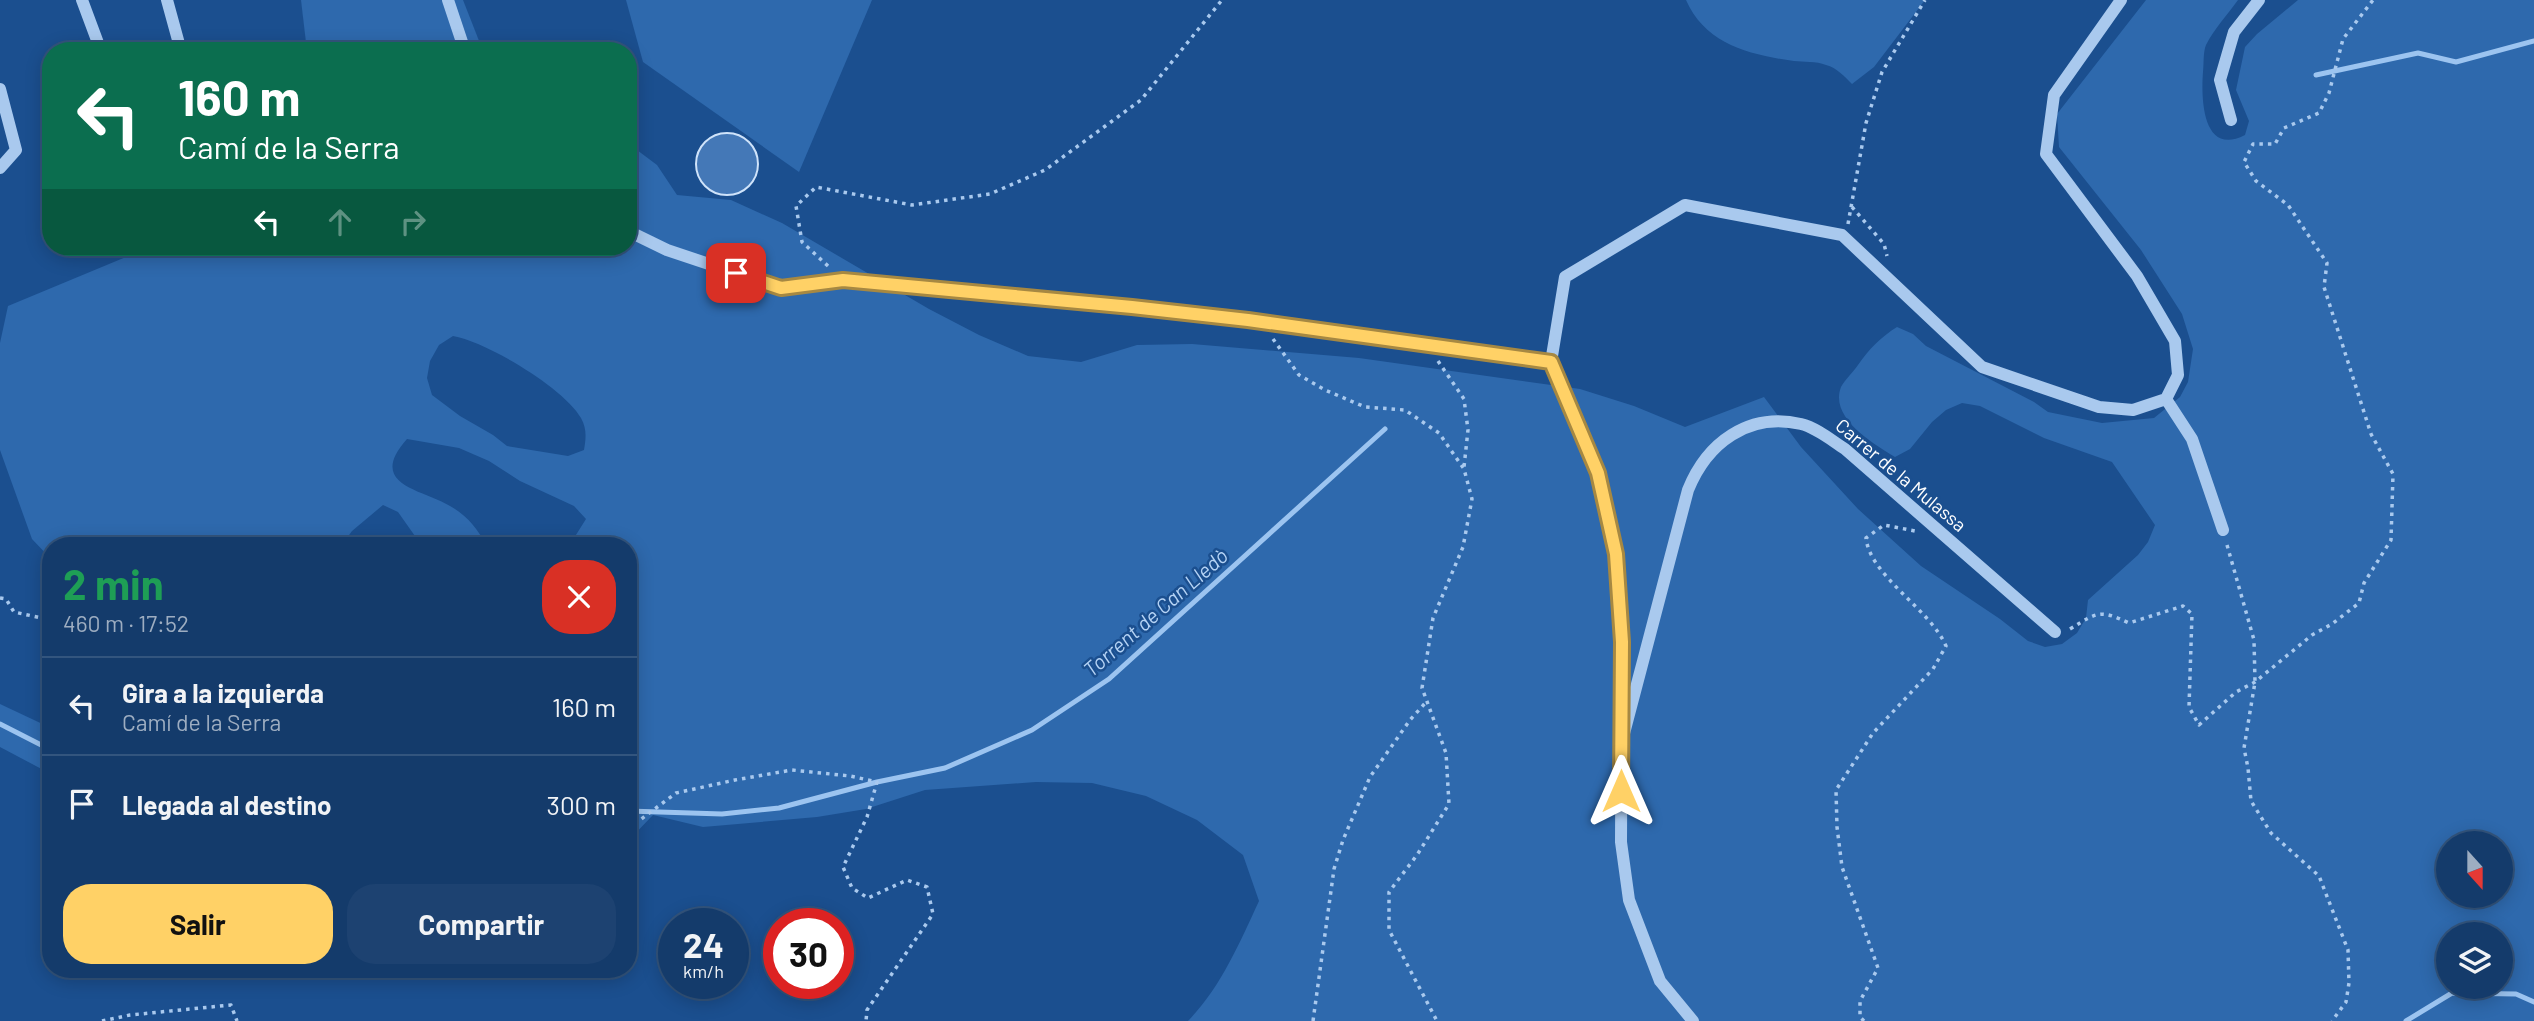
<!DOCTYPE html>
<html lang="es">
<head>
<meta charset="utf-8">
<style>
	body { margin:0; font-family:Barlow,sans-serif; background:#1d4271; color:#f1f3f6; height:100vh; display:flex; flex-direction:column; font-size:26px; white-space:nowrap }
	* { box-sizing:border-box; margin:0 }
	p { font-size:23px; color:#9dadc1 }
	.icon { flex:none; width:38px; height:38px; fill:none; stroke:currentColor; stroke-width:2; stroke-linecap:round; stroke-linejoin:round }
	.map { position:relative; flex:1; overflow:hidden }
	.details { position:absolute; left:42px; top:537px; width:595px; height:441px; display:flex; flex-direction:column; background:#143b6b; border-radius:28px; box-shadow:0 4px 18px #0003,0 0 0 2px #33557e }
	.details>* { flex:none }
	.top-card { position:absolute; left:42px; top:42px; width:595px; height:214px; border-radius:28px; box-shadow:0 4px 18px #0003,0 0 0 2px #33557e; background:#0b6e4f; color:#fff; overflow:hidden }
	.needle { width:46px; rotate:159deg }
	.fabs { position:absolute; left:2436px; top:831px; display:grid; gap:14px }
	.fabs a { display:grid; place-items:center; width:77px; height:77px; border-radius:50%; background:#143b6b; box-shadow:0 4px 18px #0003,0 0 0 2px #33557e; font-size:35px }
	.speed { position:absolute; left:658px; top:908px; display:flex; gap:14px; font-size:35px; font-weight:700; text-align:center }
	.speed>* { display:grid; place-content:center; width:91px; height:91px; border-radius:50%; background:#143b6b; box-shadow:0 4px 18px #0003,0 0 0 2px #33557e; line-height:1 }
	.speed small { font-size:18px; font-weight:400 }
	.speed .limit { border:10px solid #d22; background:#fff; color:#111 }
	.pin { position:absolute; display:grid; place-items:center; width:60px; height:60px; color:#fff; margin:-30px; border-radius:14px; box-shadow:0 4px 10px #0006 }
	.me { position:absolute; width:77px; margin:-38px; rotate:0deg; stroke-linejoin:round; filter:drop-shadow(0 0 5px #0008) }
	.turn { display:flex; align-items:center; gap:24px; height:147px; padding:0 21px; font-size:32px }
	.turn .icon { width:91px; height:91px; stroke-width:2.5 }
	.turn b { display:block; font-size:49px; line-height:60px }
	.lanes { display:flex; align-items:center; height:66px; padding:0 21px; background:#0003; justify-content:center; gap:35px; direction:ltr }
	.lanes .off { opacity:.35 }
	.round { display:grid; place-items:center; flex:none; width:74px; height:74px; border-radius:28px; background:#1d4271 }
	.summary { display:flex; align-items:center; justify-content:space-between; height:119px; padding:0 21px }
	h1 { font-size:42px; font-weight:700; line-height:52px; color:#1e9e55 }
	.button { display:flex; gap:14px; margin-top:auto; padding:14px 21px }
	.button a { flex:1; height:80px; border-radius:28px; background:#ffd166; color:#111; font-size:28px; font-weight:700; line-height:80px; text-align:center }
	.button a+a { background:#1d4271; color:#f1f3f6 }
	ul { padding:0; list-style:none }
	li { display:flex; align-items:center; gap:21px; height:98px; padding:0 21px; border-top:2px solid #33557e }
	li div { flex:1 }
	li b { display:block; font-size:26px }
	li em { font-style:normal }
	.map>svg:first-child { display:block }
	.green { fill:#2e69ad; fill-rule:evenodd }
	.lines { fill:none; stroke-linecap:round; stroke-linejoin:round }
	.stream { stroke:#9cc4f0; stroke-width:5 }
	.building { fill:#4478b7; stroke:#cfe3fa; stroke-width:2 }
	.path { stroke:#a9c9ee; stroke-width:3.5; stroke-dasharray:3.5 5; stroke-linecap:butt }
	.minor { stroke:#a9c9ee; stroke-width:12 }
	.route-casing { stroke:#a68842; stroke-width:18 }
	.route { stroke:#ffd166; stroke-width:12 }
	.labels { text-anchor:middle; stroke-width:5; stroke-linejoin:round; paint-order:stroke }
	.street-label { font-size:19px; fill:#fff; stroke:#1b4f8f }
	.water-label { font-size:21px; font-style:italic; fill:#b5d3f5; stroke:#1b4f8f }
</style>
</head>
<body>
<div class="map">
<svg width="2534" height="1021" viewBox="0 0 2534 1021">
	<rect width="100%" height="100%" fill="#1b4f8f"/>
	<g class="green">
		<polygon points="301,0 463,0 483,51 307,51"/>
		<polygon points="626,0 872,0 799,172 643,62"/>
		<path d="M1686 0H1925L1874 67 1852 84C1844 76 1837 68 1826 65 1816 61 1804 62 1794 61 1750 55 1705 44 1686 0Z"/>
		<path d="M2146 0H2238C2228 14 2214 29 2206 45 2203 52 2204 63 2203 72 2201 98 2202 157 2245 135L2249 121 2236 90 2245 47 2257 34 2298 0H2534V1021H1188C1221 987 1239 944 1259 901L1243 855 1197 820 1146 796 1092 783 1036 782 925 790 866 809 817 817 703 827 653 815 628 841V546H569L586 519 574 506 520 481 489 461 459 448 407 439C366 485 422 489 450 506 467 515 478 530 487 546H422L398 512 383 505 352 531 341 546H51V559L32 539 0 450V343L8 306 150 247H628V152L637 150 657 165 677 195 731 200 782 223 929 309 979 335 1028 356 1081 362 1137 345 1192 344 1359 358 1580 389 1634 406 1685 427 1764 397 1801 447 1858 509 1921 566 2000 619 2028 641 2045 647 2062 644 2077 633 2086 618 2088 600 2138 555 2148 542 2155 525 2112 462 2044 438 1980 406 1962 403 1946 410 1932 422 1910 449 1895 457C1874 444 1829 418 1841 387 1845 380 1853 372 1858 365 1869 349 1881 337 1897 327L1913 334 1926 346 2034 402 2048 412 2102 423 2154 418 2180 397 2188 382 2193 349 2182 314 2141 250 2059 147 2057 114ZM453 336C487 342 564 388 581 418 587 429 586 438 584 450L568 456 507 446 493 435 460 416 432 395 427 378 430 361 439 345ZM2448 844H2501V896H2448ZM2448 934H2501V987H2448Z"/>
		<polygon points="0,704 51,728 51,774 0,747"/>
	</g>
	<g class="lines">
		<g class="stream">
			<polyline points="2316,75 2418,53 2456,62 2534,41"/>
			<polyline points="0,724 51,750"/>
			<polyline points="628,811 722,814 779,808 877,782 945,768 1032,730 1109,679 1385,429"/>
			<polyline points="2406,1021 2452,993 2516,994 2534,1002"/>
		</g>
	</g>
	<circle class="building" cx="727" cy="164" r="31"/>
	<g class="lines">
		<g class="path">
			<polyline points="1852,207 1884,244 1887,256"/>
			<polyline points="1848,224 1866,123 1882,72 1925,0"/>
			<polyline points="828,266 802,242 796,206 816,187 912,205 990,194 1045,170 1141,100 1222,0"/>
			<polyline points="1273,339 1299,375 1325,390 1365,407 1405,410 1439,433 1464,469 1472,499 1463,547 1433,618 1422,688 1446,753 1449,804 1417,855 1389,892 1389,930 1437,1021"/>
			<polyline points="1438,361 1464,399 1468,430 1464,467"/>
			<polyline points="2227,545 2254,640 2255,682 2244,748 2248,768 2251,801 2271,833 2319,876 2348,950 2349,983 2346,1002 2332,1021"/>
			<polyline points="0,598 6,599 14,612 51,620"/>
			<path d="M2070 629C2098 612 2099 609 2129 623L2183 606 2192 614 2189 707 2199 725 2236 692 2255 682 2312 635 2332 624 2359 603 2364 583 2391 540 2393 474 2371 434 2324 287 2327 263 2288 205 2256 181 2244 162 2253 144H2275L2284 128 2319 113 2329 93 2343 39 2373 0"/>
			<polyline points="628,829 676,793 735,780 792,770 850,776 877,782 867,817 843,867 852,888 868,898 907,880 927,887 933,914 867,1010 866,1021"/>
			<polyline points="102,1021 130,1015 231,1005 237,1021"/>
			<polyline points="1313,1021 1334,869 1343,840 1370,777 1410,720 1427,701"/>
			<path d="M1864 1021 1860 1017V1001L1878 968 1842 867 1837 827 1836 790 1873 733 1933 669 1946 646C1930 609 1870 576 1866 538L1884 525 1915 531"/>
		</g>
		<g class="minor">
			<polyline points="82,0 101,51"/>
			<polyline points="167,0 181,51"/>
			<polyline points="448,0 465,51"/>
			<polyline points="0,89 16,150 0,168"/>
			<polyline points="2231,120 2220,80 2234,32 2259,0"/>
			<polyline points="628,231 667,250 781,288 843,280 1158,310 1248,320 1551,362"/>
			<polyline points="1551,362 1565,277 1685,205 1842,235 1982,367 2099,407 2133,410 2166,399 2178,375 2175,341 2137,276 2046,154 2054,95 2121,0"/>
			<polyline points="1551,362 1598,473 1616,554 1622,642 1621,842 1629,900 1660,981 1693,1021"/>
			<polyline points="2166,399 2192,439 2223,530"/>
			<path d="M1622 741 1688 490C1707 443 1748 412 1801 424 1817 428 1831 440 1845 449L2055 632"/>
		</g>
	</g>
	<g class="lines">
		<g class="route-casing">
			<polyline id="route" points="736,273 781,288 843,280 1132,307 1248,320 1551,362 1598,473 1616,554 1622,642 1621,791"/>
		</g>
		<use href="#route" class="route"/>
	</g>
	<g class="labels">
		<g class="street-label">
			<text transform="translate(1901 475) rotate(40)" y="7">Carrer de la Mulassa</text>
		</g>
		<g class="water-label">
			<text transform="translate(1156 613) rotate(-41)" y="7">Torrent de Can Lledò</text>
		</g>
	</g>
</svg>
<div class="fabs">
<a><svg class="needle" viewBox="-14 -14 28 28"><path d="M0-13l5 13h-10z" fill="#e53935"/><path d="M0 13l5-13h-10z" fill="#9dadc1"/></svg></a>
<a><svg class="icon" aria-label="layers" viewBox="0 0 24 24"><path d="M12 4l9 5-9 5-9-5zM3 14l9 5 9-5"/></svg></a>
</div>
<div class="speed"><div>24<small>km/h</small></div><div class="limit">30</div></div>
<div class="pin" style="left:736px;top:273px;background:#d93025"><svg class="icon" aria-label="arrive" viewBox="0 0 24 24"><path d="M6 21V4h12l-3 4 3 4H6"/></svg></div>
<svg class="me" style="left:1621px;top:791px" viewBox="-20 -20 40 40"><path d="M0-17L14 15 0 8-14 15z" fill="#ffd166" stroke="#fff" stroke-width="4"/></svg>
<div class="top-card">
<div class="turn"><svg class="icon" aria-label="left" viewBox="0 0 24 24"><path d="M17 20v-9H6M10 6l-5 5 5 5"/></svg><div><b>160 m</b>Camí de la Serra</div></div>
<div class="lanes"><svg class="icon" aria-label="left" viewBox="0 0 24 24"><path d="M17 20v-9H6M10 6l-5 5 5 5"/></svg><svg class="icon off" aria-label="ahead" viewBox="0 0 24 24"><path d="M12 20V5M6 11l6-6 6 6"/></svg><svg class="icon off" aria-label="right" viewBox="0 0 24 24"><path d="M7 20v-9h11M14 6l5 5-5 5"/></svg></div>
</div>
<section class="details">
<div class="summary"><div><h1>2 min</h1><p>460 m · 17:52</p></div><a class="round" style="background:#d93025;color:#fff"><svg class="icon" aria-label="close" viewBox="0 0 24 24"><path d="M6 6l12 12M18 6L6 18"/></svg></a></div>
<ul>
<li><svg class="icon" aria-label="left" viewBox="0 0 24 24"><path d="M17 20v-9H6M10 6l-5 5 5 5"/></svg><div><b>Gira a la izquierda</b><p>Camí de la Serra</p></div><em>160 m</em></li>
<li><svg class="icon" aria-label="arrive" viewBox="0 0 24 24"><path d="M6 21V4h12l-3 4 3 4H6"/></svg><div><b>Llegada al destino</b></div><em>300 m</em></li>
</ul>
<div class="button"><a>Salir</a><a>Compartir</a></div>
</section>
</div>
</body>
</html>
